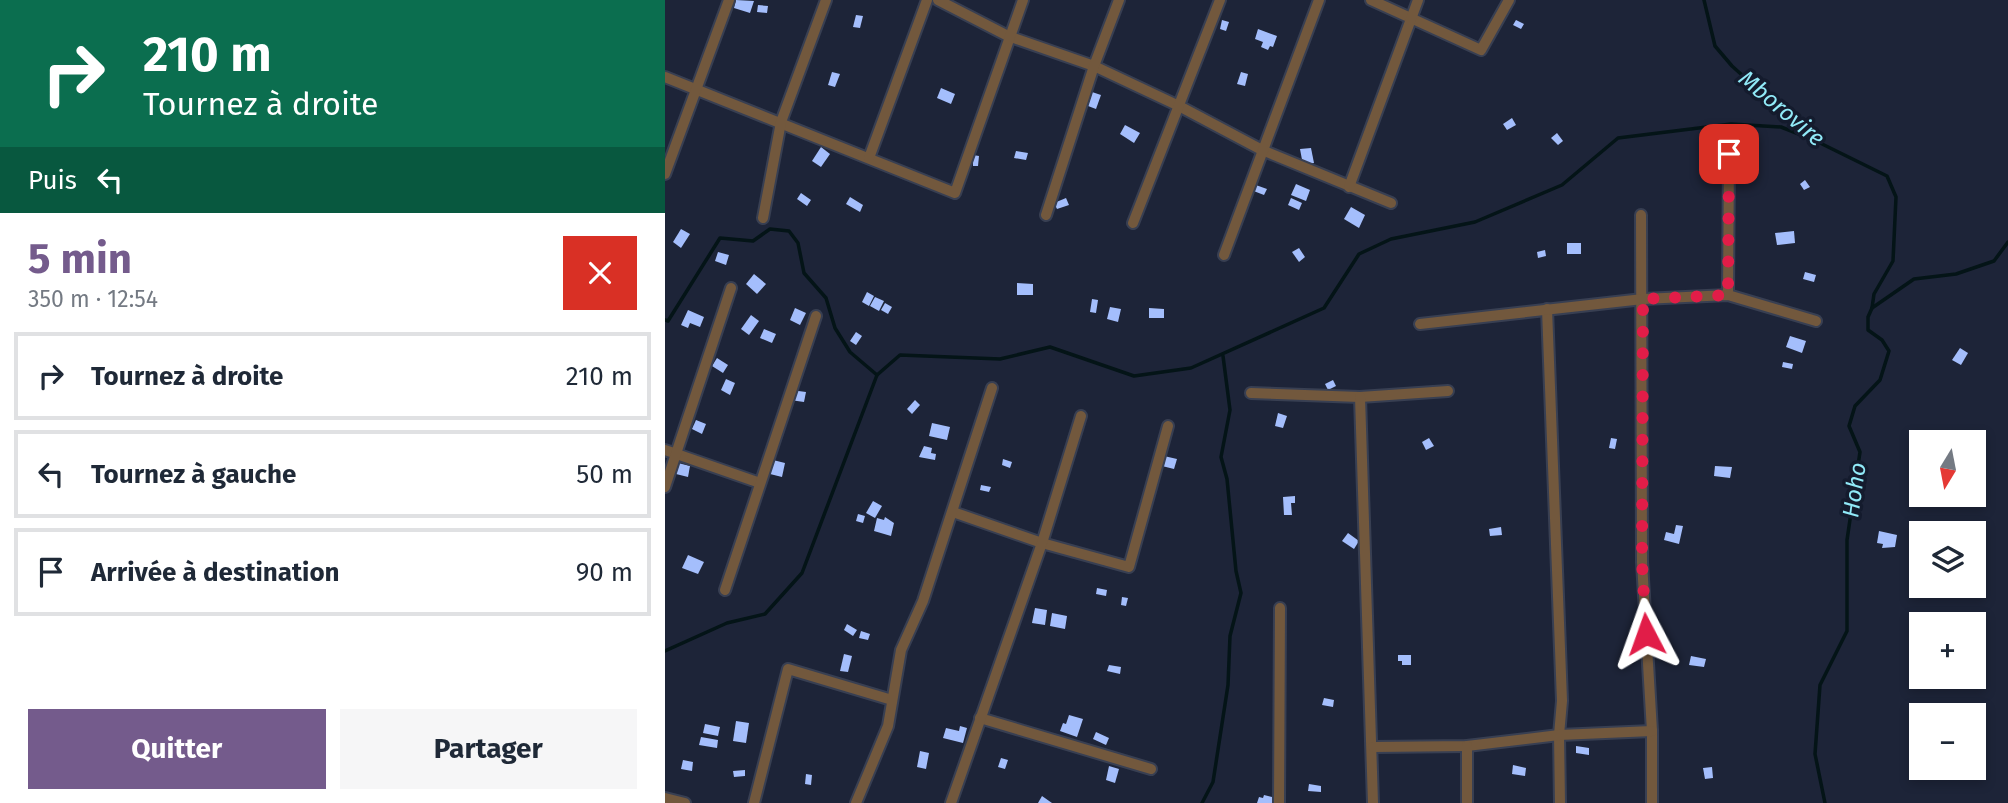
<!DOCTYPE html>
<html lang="fr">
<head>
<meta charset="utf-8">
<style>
	body { margin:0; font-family:"Fira Sans",sans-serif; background:#f6f6f7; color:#1f2937; height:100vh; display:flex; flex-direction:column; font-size:26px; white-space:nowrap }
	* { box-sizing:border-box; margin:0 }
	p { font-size:23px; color:#747a83 }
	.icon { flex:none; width:38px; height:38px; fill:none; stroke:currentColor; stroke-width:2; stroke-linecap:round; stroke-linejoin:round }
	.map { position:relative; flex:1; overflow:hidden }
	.details { display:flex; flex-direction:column; background:#fff; width:665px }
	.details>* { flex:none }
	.hud { background:#0b6e4f; color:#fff; overflow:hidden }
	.needle { width:46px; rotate:190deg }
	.fabs { position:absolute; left:1244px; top:430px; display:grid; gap:14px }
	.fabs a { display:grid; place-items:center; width:77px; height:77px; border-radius:0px; background:#fff; box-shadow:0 4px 10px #0003; font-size:35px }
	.pin { position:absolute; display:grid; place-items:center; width:60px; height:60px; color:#fff; margin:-30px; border-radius:14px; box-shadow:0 4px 10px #0006 }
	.me { position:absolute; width:77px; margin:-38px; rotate:356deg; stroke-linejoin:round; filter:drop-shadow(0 0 5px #0008) }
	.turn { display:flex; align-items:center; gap:24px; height:147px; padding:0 28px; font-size:32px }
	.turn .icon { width:91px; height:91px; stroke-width:2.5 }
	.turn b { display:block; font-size:49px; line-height:60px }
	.then { display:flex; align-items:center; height:66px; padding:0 28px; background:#0003; gap:14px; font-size:26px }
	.round { display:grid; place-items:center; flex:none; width:74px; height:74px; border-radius:0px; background:#f6f6f7 }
	.headline { display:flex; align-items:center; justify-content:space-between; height:119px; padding:0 28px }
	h1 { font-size:42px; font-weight:700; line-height:52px; color:#745b8c }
	.cta { display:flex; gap:14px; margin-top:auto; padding:14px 28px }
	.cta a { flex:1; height:80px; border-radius:0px; background:#745b8c; color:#fff; font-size:28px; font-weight:700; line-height:80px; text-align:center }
	.cta a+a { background:#f6f6f7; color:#1f2937 }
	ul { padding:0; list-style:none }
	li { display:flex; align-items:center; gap:21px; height:88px; margin:0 14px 10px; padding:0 14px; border:4px solid #e0e1e3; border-radius:0px }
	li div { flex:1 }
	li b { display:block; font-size:26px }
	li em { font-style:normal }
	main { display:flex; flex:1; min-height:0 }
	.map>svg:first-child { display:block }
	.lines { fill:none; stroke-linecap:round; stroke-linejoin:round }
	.stream { stroke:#041417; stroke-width:3.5 }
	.building { fill:#a4befc }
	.minor-casing { stroke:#383f52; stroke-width:14 }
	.minor { stroke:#72583d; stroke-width:10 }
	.route { stroke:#e11d48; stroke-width:12; stroke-dasharray:0 21.6 }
	.labels { text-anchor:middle; stroke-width:7; stroke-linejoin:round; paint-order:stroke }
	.water-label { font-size:23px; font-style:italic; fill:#91eaf8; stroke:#141b2d }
</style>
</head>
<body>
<main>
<section class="details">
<div class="hud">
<div class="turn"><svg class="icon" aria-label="right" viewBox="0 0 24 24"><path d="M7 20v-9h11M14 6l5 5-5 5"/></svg><div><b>210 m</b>Tournez à droite</div></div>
<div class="then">Puis<svg class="icon" aria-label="left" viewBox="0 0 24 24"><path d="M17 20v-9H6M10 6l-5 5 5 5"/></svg></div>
</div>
<div class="headline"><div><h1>5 min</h1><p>350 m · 12:54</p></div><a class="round" style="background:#d93025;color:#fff"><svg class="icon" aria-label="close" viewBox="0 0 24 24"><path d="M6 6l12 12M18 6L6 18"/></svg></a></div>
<ul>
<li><svg class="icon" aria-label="right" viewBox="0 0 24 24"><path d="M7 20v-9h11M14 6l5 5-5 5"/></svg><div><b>Tournez à droite</b></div><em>210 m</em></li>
<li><svg class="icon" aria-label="left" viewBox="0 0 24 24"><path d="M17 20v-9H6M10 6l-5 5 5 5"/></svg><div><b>Tournez à gauche</b></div><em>50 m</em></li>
<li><svg class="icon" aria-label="arrive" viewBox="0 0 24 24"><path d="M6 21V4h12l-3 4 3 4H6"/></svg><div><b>Arrivée à destination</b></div><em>90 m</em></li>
</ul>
<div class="cta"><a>Quitter</a><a>Partager</a></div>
</section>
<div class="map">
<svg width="1343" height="803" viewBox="0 0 1343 803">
	<rect width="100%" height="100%" fill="#1d2438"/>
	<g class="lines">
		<g class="stream">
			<polyline points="1039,0 1050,46 1067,66 1149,140 1222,176 1231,197 1228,261 1209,294 1207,308"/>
			<polyline points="0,320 3,321 55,238 88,241 105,229 124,231 133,243 139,273 161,298 170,328 185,352 212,375"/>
			<polyline points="0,651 62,623 100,614 137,573 212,375 235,355 335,359 385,347 469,376 526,368 659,308 694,254 726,239 810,222 897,185 953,138 1066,124 1116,127 1149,140"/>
			<polyline points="537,803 548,782 563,685 565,636 576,593 571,571 562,479 556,457 565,410 558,356"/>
			<polyline points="1160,803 1150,754 1155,685 1182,631 1182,540 1195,452 1184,426 1190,406 1215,380 1224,351 1217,340 1203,330 1203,317 1207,308 1249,279 1291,274 1329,261 1343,242"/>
		</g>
	</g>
	<g class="building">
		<polygon points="71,0 89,1 85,13 69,8"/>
		<polygon points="93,5 103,6 102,13 92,12"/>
		<polygon points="191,15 198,16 195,28 188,27"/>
		<polygon points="557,20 564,22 561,31 555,29"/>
		<polygon points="851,20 859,24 856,29 848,25"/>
		<polygon points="593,29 612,36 608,47 605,46 603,50 596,47 598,42 590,39"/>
		<polygon points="167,72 175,74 170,87 163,85"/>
		<polygon points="576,72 583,74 580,86 572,84"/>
		<polygon points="276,88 290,94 286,104 272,98"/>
		<polygon points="427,92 436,95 431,109 423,106"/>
		<polygon points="847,118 851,125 842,130 838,124"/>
		<polygon points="460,125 475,133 469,143 455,134"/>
		<polygon points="892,133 898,141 893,145 886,138"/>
		<polygon points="156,147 165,154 156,167 147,161"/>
		<polygon points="646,148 649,163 638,165 635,149"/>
		<polygon points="351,151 363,153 361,160 349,158"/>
		<polygon points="308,155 314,156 313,166 308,166"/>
		<polygon points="1140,180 1145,187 1139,190 1135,184"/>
		<polygon points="588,184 602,189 599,195 586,190"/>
		<polygon points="631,184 645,190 641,201 626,195"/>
		<polygon points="136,193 146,200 142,206 132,199"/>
		<polygon points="185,197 198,205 195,212 181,204"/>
		<polygon points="401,198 404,205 392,209 389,203"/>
		<polygon points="626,198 637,203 634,210 623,205"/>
		<polygon points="686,207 700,215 694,228 679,219"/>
		<polygon points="16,229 25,234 16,248 8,242"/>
		<polygon points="1129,231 1130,243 1112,245 1110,233"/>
		<rect x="902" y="243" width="14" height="11"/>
		<polygon points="634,248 640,257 634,262 627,252"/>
		<polygon points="880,250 881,256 873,258 872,252"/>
		<polygon points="53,252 64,255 61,265 50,261"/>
		<polygon points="1140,272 1151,275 1149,282 1138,279"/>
		<polygon points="89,274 101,284 92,294 81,284"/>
		<polygon points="352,283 368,284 368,295 352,295"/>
		<polygon points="202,292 209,296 204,306 197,302"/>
		<polygon points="210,297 219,301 214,311 205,306"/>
		<polygon points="427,299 433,300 431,313 425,312"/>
		<polygon points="220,303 227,307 223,314 216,310"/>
		<polygon points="445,307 456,309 453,322 442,319"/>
		<polygon points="130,308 141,313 135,325 125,320"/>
		<polygon points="484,308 499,309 499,318 484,318"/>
		<polygon points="23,310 39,317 35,327 25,323 23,328 16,325"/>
		<polygon points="86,315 94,321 84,335 76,329"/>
		<polygon points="99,329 111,334 107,343 95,338"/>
		<polygon points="191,332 197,336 191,345 185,341"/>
		<polygon points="1125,336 1141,341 1137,353 1121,347"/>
		<polygon points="1295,348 1303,353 1296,365 1287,360"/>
		<polygon points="52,358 63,365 58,373 47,366"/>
		<polygon points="1118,362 1128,364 1127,369 1117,367"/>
		<polygon points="61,379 70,383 65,395 56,390"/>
		<polygon points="668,380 671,386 663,390 660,384"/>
		<polygon points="126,390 141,392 139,402 125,400"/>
		<polygon points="250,400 255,405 247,414 242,409"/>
		<polygon points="613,413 622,416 618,428 610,426"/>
		<polygon points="31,420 41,424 37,434 27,429"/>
		<polygon points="267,423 285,427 282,440 264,436"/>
		<polygon points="764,438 769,446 761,450 757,442"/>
		<polygon points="946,438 952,439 950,449 944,448"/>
		<polygon points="259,446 267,448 266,453 271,454 270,460 254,457"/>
		<polygon points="499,456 512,459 509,469 497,466"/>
		<polygon points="338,459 347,462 345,468 337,465"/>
		<polygon points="108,460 120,463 117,477 105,474"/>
		<polygon points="9,462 25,466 23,477 7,473"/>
		<polygon points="1050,466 1067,467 1065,478 1049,476"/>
		<polygon points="316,485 326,487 324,492 315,490"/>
		<polygon points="630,496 630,503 626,503 627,515 619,515 618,497"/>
		<polygon points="208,501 217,506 210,518 201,513"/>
		<polygon points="193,514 200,516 198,523 191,521"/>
		<polygon points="220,517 229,523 226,536 209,531 212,518 219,520"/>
		<polygon points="1011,525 1018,526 1014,544 999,540 1001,532 1009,534"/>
		<polygon points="836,527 837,535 825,536 824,529"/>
		<polygon points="1214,531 1232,535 1230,547 1217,548 1218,544 1212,543"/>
		<polygon points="683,533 694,541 689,549 677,541"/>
		<polygon points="23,555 39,562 33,574 17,568"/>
		<polygon points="432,588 442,590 441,596 431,594"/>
		<polygon points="457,597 463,598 461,606 456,605"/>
		<polygon points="370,608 382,610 380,625 367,623"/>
		<polygon points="387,613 402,616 400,629 385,626"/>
		<polygon points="182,624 192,630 188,636 179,630"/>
		<polygon points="196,631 205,634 203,640 194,638"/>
		<polygon points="179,654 187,656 183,672 175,671"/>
		<polygon points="733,655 746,655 746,665 737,665 737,661 733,661"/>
		<polygon points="1026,656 1041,659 1039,667 1024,665"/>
		<polygon points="444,665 456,667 455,674 442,671"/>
		<polygon points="659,698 669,700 668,707 657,705"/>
		<polygon points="404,715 418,719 412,737 395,731 398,723 401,724"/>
		<polygon points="71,721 84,723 81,743 68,741"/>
		<polygon points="40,724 55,727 53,736 38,733"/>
		<polygon points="295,726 302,728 298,743 278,738 281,728 294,731"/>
		<polygon points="431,732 444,738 441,745 428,739"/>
		<polygon points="36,737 53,740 52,748 34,745"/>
		<polygon points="911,746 924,748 924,755 911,753"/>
		<polygon points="255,751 264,753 261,769 252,767"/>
		<polygon points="336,758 343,760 340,769 333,767"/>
		<polygon points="18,760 28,762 27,771 16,769"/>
		<polygon points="848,765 861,768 860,776 847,774"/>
		<polygon points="444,766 454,769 450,783 441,780"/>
		<polygon points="1047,767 1048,778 1040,779 1038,768"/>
		<polygon points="80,770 80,776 69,777 68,771"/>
		<polygon points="141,774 147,775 146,785 140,784"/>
		<polygon points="644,784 656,786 656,792 643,791"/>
		<polygon points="599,795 607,797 608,803 592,803 594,797 598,798"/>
		<polygon points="377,796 387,803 373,803"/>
	</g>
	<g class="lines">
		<g class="minor-casing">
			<g id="minor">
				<polyline points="273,0 343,36 429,66 514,106 597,150 726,203"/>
				<polyline points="706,0 816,50 844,0"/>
				<polyline points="0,77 290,193 358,0"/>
				<polyline points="204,158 262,0"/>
				<polyline points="0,174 64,0"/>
				<polyline points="684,187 753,0"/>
				<polyline points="381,215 429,66 454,0"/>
				<polyline points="976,215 977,562 987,731 987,803"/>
				<polyline points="98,218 116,122 161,0"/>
				<polyline points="468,223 555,0"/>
				<polyline points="559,255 654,0"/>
				<polyline points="1063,295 1064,154"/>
				<polyline points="882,309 897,701 894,735 895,803"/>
				<polyline points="755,324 978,299 1063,295 1151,321"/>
				<polyline points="586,393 695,397 783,391"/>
				<polyline points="695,397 708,803"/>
				<polyline points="0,450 95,483"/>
				<polyline points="0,487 66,288"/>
				<polyline points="288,512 377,543 464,567 503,426"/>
				<polyline points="60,590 151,316"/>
				<polyline points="315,718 486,769"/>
				<polyline points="708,747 802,746 894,735 987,731"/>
				<polyline points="0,798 20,803"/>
				<polyline points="89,803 123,669 227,700"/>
				<polyline points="191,803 223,726 236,650 258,601 327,388"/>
				<polyline points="286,803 377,543 416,416"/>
				<polyline points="614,803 615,608"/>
				<polyline points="802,803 802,746"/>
			</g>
		</g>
		<use href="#minor" class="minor"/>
	</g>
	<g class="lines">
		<polyline class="route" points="981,634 977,562 978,299 1063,295 1064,154"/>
	</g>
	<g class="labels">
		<g class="water-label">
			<text transform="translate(1117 108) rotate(40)" y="8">Mborovire</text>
			<text transform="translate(1189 490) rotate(-82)" y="8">Hoho</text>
		</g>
	</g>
</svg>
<div class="fabs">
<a><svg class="needle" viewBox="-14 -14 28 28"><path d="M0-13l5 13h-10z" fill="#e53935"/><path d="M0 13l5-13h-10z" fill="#747a83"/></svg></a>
<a><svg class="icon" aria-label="layers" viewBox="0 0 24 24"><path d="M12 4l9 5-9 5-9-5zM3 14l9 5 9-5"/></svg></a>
<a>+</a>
<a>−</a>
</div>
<div class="pin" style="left:1064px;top:154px;background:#d93025"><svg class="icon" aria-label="arrive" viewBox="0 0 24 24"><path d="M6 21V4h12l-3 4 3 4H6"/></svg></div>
<svg class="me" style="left:981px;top:634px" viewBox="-20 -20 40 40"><path d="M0-17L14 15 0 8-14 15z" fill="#e11d48" stroke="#fff" stroke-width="4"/></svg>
</div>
</main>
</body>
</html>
